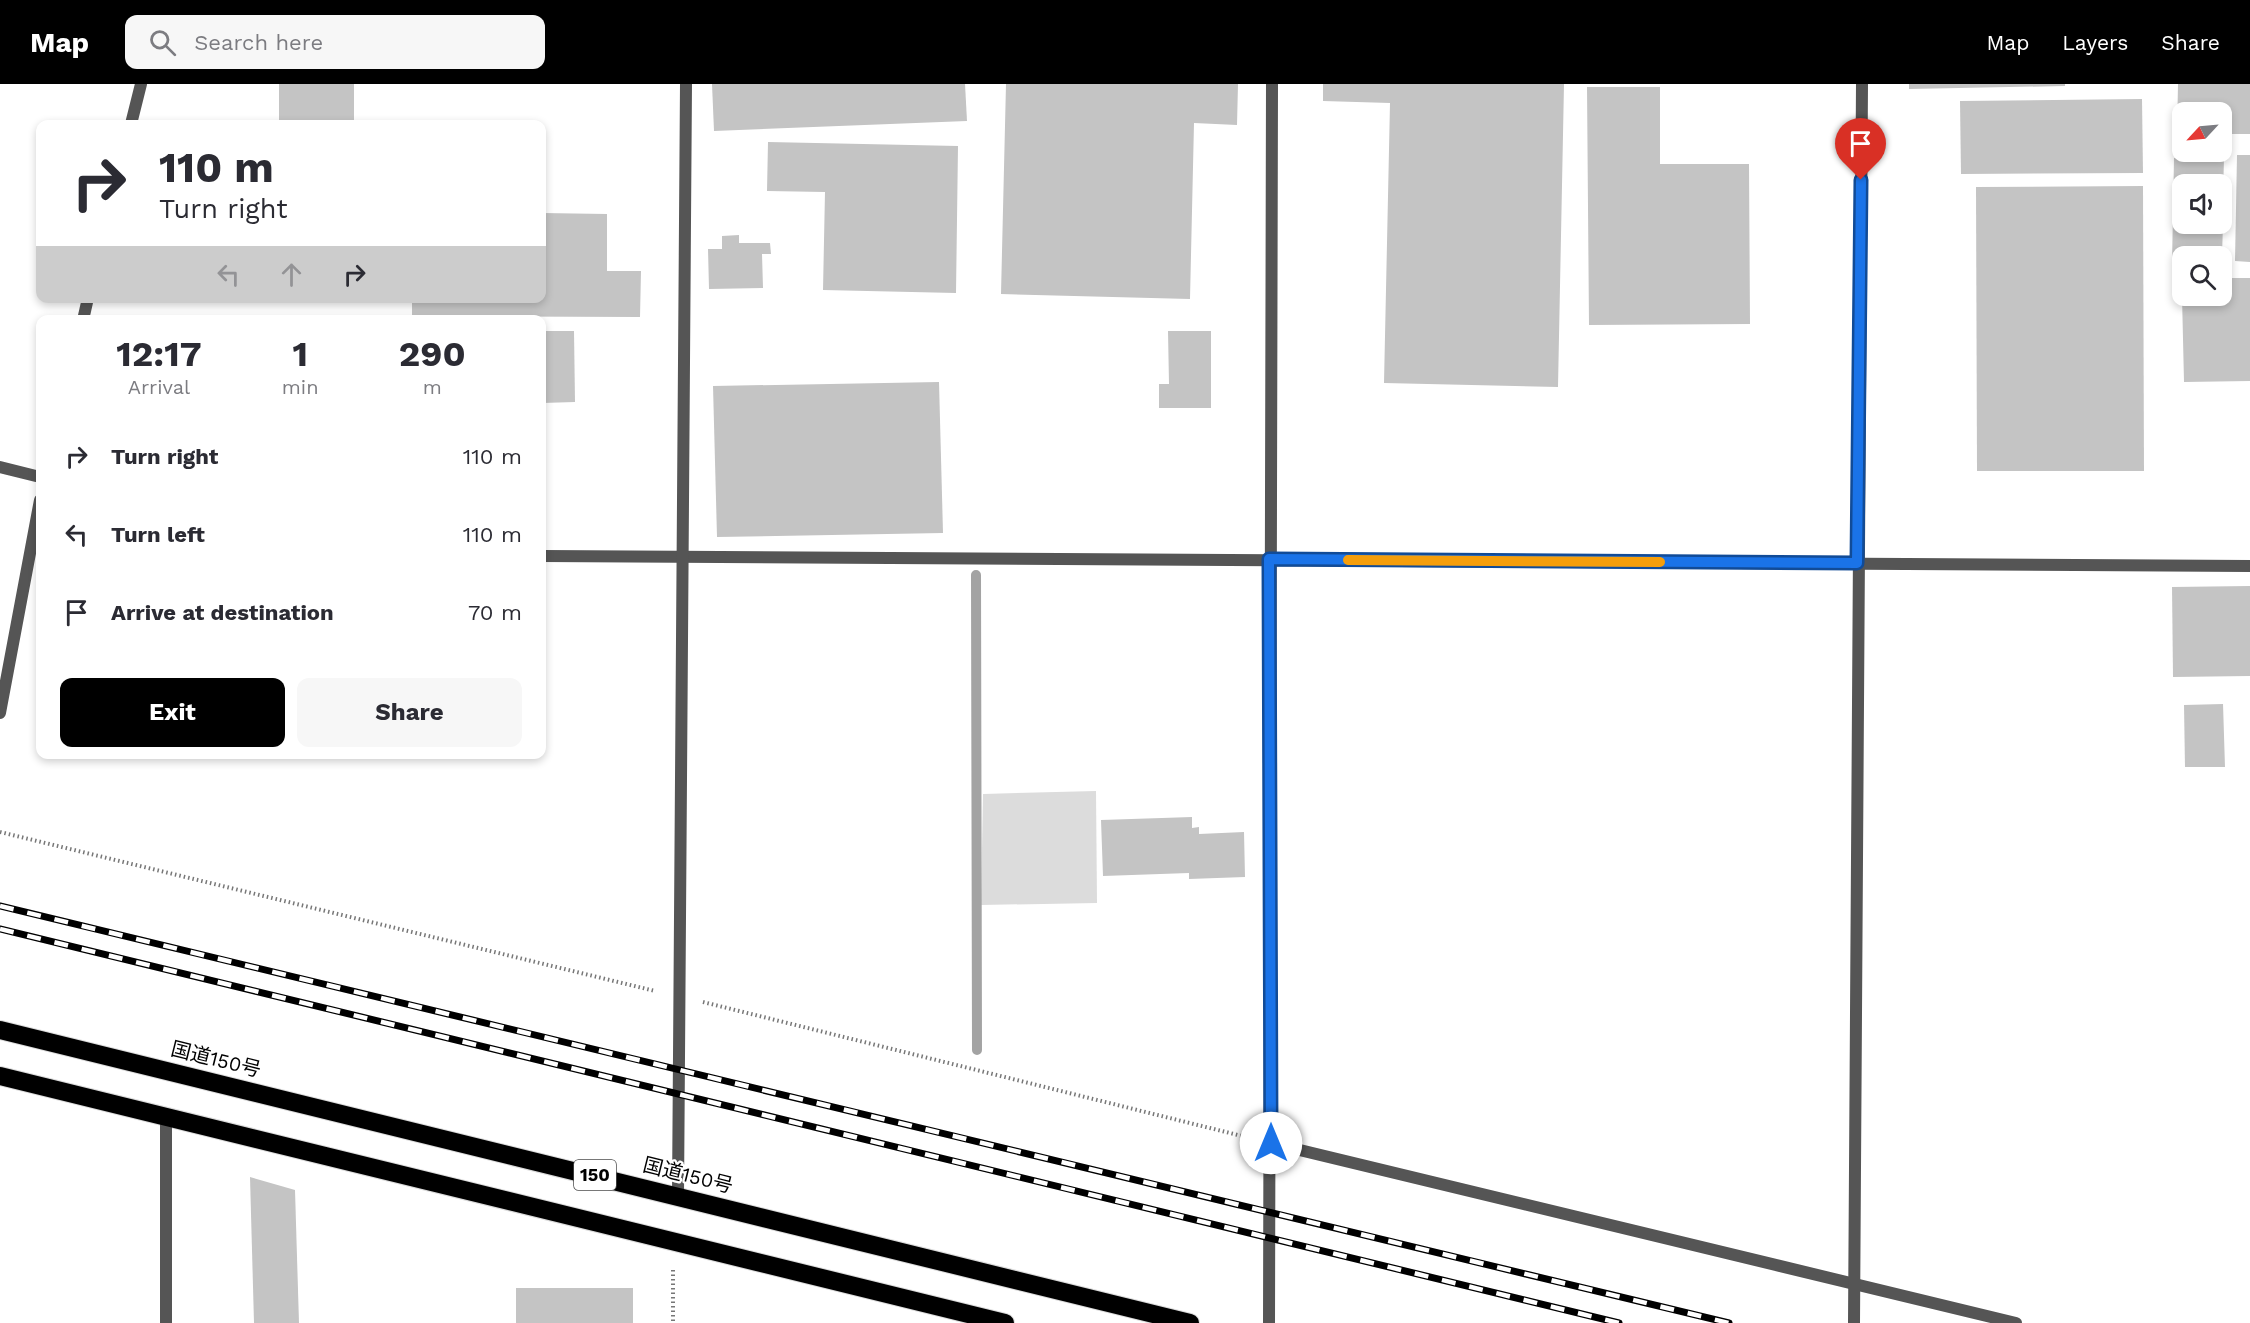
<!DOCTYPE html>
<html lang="en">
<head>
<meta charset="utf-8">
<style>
	body { margin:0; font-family:"Work Sans","Noto Sans JP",sans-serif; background:#f7f7f7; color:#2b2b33; height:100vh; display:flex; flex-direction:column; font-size:22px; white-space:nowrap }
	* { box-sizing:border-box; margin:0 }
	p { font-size:20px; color:#7c7c81 }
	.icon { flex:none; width:33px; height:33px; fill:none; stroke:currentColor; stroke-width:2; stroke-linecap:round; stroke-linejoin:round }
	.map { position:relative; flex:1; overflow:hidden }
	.side { position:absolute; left:36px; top:231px; width:510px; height:444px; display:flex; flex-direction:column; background:#fff; border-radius:12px; box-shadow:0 3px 9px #0003 }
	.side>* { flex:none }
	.banner { position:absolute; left:36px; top:36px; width:510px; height:183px; border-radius:12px; box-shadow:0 3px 9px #0003; background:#fff; color:#2b2b33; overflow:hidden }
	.needle { width:39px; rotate:244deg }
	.tools { position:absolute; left:2172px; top:18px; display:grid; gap:12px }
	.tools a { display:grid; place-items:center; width:60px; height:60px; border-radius:12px; background:#fff; box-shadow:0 3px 9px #0003; font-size:30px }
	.pin { position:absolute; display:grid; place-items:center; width:51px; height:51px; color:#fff; margin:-62px -26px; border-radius:50% 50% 50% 0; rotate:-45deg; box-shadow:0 0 6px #0007 }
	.pin .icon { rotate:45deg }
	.me { position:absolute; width:66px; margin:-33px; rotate:0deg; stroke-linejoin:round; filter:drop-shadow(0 0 4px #0008) }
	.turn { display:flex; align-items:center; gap:21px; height:126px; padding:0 24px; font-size:27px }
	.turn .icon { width:78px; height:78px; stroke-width:2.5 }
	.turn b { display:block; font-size:42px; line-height:51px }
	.lanes { display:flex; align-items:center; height:57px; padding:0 24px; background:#0003; justify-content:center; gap:30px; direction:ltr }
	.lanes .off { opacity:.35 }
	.eta { display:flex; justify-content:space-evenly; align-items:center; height:102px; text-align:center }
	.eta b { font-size:36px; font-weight:700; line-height:42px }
	.cta { display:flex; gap:12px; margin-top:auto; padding:12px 24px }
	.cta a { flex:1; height:69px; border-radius:12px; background:#000; color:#fff; font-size:24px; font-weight:700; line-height:69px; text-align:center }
	.cta a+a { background:#f7f7f7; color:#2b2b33 }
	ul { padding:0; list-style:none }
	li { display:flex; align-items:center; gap:18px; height:78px; padding:0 24px }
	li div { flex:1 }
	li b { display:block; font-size:22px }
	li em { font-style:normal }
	header { display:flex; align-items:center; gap:36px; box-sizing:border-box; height:84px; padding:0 30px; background:#000; color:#fff }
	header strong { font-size:28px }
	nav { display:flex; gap:33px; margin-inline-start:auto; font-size:21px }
	.search { width:420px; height:54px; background:#f7f7f7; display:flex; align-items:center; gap:15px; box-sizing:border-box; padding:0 21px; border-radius:12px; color:#7c7c81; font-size:22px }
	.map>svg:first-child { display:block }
	.green { fill:#dcdcdc }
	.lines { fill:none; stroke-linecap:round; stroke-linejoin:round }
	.stream { stroke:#a3a3a3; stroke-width:10 }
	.building { fill:#c4c4c4 }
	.highway-casing { stroke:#dbdbdb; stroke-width:20 }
	.path { stroke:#777; stroke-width:4; stroke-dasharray:1.5 3; stroke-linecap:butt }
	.street { stroke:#555; stroke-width:12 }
	.highway { stroke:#000; stroke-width:18 }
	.rail-casing { stroke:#000; stroke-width:7 }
	.rail { stroke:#fff; stroke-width:4.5; stroke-dasharray:14; stroke-linecap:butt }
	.route-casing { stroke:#114b97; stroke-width:15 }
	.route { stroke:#1a73e8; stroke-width:10 }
	.slow { stroke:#f59e0b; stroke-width:10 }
	.labels { text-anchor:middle; stroke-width:4.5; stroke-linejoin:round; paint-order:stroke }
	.shield { fill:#fff; stroke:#4c4c4c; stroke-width:1.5 }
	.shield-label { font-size:18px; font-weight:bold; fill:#000 }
	.street-label { font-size:20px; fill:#000; stroke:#fff }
</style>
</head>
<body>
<header>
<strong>Map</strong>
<div class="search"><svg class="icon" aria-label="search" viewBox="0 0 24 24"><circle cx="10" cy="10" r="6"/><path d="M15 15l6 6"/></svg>Search here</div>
<nav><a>Map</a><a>Layers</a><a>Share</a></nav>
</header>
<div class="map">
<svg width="2250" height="1239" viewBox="0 0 2250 1239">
	<rect width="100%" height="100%" fill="#fff"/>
	<polygon class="green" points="1096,707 1097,819 981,821 983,710"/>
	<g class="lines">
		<polyline class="stream" points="976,491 977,966"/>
	</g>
	<g class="building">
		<polygon points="279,0 354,0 354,40 279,39"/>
		<polygon points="712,0 965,0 967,37 714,47"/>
		<polygon points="1006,0 1238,0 1237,41 1194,39 1190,215 1001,210"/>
		<polygon points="1323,0 1564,0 1558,303 1384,299 1390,19 1323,17"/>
		<polygon points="1909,0 2065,0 2065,2 1909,5"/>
		<polygon points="2178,0 2250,0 2250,50 2222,50 2222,28 2182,28 2182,49 2177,49"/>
		<polygon points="1587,3 1660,3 1660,80 1749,80 1750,240 1589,241"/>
		<polygon points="2142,15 2143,89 1961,90 1960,17"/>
		<polygon points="768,58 958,62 956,209 823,206 825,108 767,107"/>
		<polygon points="2237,71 2250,71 2250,178 2235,177"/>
		<polygon points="2174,74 2224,75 2223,109 2222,100 2182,100 2182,140 2223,140 2222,172 2182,172 2182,180 2172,180"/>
		<polygon points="2143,102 2144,387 1977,387 1976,103"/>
		<polygon points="542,129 607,130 607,187 641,187 640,233 412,232 412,214 542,214"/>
		<polygon points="739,151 739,159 770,159 771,170 762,170 763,204 709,205 708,165 722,165 722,152"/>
		<polygon points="2222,194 2250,194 2250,297 2184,298 2182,212 2222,212"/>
		<polygon points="542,247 574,247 575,318 542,319"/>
		<polygon points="1168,247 1211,247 1211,324 1159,324 1159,300 1169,300"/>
		<polygon points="939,298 943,449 717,453 713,302"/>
		<polygon points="2250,502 2250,592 2173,593 2172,503"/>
		<polygon points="2223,620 2225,683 2185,683 2184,621"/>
		<polygon points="1192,733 1192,744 1199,743 1199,750 1244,748 1245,793 1189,795 1189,789 1103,792 1101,736"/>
		<polygon points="250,1093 295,1106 299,1239 254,1239"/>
		<rect x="516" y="1204" width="117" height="35"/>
	</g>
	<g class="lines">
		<g class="highway-casing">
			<g id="highway">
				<polyline points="0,946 1190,1239"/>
				<polyline points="0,992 1005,1239"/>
			</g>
		</g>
		<g class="path">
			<polyline points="0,748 655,907"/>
			<polyline points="703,918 1246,1053"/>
			<polyline points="673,1186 673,1239"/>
		</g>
		<g class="street">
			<polyline points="131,40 141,0"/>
			<polyline points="83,236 88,214"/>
			<polyline points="0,383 40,393"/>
			<polyline points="542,472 2250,482"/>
			<polyline points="0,629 40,416"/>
			<polyline points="1271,1059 2016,1239"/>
			<polyline points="678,1111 686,0"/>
			<polyline points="166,1239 166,1034"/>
			<polyline points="1269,1239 1272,0"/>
			<polyline points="1854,1239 1862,0"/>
		</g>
		<use href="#highway" class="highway"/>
		<g class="rail-casing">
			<g id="rail">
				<polyline points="0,822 1729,1239"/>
				<polyline points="0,845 1619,1239"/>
			</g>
		</g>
		<use href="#rail" class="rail"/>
	</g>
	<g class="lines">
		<g class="route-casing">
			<polyline id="route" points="1271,1059 1269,475 1857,479 1861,96"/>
		</g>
		<use href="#route" class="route"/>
		<polyline class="slow" points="1348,476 1660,478"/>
	</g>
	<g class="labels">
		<rect class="shield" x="574" y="1076" width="42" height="30" rx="4.5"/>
		<g class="shield-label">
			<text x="595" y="1097">150</text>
		</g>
		<g class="street-label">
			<text transform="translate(216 975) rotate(14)" y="7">国道150号</text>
			<text transform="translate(688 1091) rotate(14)" y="7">国道150号</text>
		</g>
	</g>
</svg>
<div class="tools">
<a><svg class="needle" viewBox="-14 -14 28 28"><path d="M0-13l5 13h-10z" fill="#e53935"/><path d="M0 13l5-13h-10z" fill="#7c7c81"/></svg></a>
<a><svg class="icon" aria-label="sound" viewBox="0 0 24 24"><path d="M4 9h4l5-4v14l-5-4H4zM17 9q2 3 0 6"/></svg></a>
<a><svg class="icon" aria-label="search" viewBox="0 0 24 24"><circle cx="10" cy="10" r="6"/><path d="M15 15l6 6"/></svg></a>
</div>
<div class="pin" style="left:1861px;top:96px;background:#d93025"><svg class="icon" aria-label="arrive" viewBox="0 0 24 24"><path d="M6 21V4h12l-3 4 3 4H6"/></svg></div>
<svg class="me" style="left:1271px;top:1059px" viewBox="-20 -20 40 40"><circle r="19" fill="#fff"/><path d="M0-13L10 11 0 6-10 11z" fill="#1a73e8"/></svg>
<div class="banner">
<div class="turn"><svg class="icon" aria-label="right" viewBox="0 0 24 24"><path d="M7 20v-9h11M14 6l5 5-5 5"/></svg><div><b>110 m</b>Turn right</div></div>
<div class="lanes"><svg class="icon off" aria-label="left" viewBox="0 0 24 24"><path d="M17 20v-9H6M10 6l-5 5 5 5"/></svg><svg class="icon off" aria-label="ahead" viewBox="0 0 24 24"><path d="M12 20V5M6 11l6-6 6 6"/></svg><svg class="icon" aria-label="right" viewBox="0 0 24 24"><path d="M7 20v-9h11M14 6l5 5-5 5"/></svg></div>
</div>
<section class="side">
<div class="eta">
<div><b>12:17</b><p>Arrival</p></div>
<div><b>1</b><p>min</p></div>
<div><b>290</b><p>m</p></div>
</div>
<ul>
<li><svg class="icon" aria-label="right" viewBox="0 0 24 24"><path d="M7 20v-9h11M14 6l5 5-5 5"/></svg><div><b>Turn right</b></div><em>110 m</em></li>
<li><svg class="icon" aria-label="left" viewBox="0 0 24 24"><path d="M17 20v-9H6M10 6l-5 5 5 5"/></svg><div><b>Turn left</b></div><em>110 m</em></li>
<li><svg class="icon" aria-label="arrive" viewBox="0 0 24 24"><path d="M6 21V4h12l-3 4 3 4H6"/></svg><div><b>Arrive at destination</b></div><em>70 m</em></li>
</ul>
<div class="cta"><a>Exit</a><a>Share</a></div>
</section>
</div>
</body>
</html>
